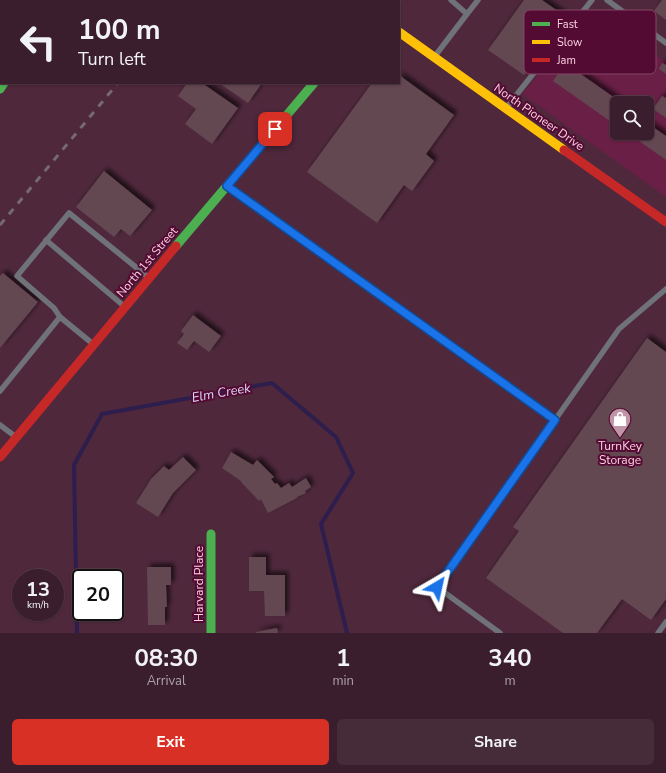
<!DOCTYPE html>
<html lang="en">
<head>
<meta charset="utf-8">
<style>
	body { margin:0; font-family:"Nunito Sans",sans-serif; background:#462b39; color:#f1f3f6; height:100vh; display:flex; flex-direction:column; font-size:15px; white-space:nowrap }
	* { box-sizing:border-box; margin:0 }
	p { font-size:13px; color:#aca2aa }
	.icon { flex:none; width:22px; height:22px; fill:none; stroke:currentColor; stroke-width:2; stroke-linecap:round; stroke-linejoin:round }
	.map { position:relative; height:633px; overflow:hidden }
	.panel { display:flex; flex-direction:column; background:#3b1e2d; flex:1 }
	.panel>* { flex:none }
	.top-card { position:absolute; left:0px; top:0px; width:400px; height:84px; box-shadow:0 1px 3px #0004,0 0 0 1px #543c49; background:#3b1e2d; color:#f1f3f6; overflow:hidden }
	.controls { position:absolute; left:610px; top:96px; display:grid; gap:8px }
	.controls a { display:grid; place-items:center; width:44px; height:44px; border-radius:6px; background:#3b1e2d; box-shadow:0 1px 3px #0004,0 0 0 1px #543c49; font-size:20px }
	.speed { position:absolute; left:12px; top:569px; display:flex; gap:8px; font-size:20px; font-weight:700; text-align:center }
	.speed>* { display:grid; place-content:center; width:52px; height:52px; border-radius:50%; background:#3b1e2d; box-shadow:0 1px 3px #0004,0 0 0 1px #543c49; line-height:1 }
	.speed small { font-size:10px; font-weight:400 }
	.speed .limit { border:2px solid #111; border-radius:6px; background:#fff; color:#111 }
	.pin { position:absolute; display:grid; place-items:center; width:34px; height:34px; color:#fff; margin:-17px; border-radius:8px; box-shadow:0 2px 6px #0006 }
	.me { position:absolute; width:44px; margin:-22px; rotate:36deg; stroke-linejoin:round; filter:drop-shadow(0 0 3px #0008) }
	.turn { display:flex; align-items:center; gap:14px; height:84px; padding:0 12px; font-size:18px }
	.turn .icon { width:52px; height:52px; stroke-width:2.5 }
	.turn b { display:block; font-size:28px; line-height:34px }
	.eta { display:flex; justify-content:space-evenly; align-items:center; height:68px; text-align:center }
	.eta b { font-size:24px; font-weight:700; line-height:28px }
	.primary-button { display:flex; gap:8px; margin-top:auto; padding:8px 12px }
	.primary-button a { flex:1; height:46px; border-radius:6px; background:#d93025; color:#fff; font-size:16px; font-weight:700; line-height:46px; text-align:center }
	.primary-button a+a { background:#462b39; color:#f1f3f6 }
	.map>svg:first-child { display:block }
	.built { fill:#691f46; fill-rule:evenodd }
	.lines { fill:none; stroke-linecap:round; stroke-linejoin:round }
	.stream { stroke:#2d1e4d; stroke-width:4 }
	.building { fill:#644651; filter:url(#shadow) }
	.lane { stroke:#6f7279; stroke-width:5.5 }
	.fast { stroke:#4caf50; stroke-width:9 }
	.slow { stroke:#ffc107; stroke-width:9 }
	.jam { stroke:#c62828; stroke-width:9 }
	.rail { stroke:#766974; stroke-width:3; stroke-dasharray:7 7; stroke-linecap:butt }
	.route-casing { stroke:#114b97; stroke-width:10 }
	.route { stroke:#1a73e8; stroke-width:7 }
	.labels { text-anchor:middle; stroke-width:4; stroke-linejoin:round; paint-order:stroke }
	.street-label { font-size:12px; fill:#fccfe1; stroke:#530b33 }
	.poi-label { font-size:12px; fill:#fccfe1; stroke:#530b33 }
	.water-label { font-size:13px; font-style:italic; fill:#dcd7f9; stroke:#530b33 }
	.key { fill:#530b33; stroke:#864667; stroke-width:1 }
	.key-label { font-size:11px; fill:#fccfe1 }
</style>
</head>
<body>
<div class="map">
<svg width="666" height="633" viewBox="0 0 666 633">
	<defs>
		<filter id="shadow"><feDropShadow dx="3.5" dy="-3.5" stdDeviation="2" flood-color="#0009"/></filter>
	</defs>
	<rect width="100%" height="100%" fill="#4f283c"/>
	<path class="built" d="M592 10 666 62V197L522 94ZM617 103H647V133H617Z"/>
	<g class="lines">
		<polyline class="stream" points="77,633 74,465 102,414 272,383 336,437 353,473 321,524 347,633"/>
	</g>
	<g class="building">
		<polygon points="524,0 542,0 565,16 524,75 488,50"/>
		<polygon points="662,0 666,0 666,20 654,11"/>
		<polygon points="565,63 622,103 617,103 617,126 553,81"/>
		<polygon points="662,63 666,65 666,74 659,69"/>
		<polygon points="399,75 454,115 426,154 434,161 412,191 404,185 377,223 307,172 372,83 399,83"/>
		<polygon points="187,83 202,83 238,108 212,144 185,124 196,109 178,96"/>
		<polygon points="219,83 262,83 248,103"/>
		<polygon points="662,96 666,98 666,118 653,109"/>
		<polygon points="647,123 666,136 666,160 632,136 635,133 647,133"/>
		<polygon points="104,171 152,210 130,236 121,229 114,237 76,207"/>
		<polygon points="3,273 38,302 0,348 0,276"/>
		<polygon points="193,315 221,336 209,352 194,341 187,350 177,343 184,334 181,331"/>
		<polygon points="647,338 666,352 666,599 651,620 622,599 597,633 563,633 486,578 519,531 513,527"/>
		<polygon points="231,452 253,465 257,460 274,477 271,479 275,484 277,483 281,488 289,483 292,487 306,478 311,487 305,491 306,493 297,497 297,498 268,513 261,499 259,501 241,482 241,481 222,468"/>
		<polygon points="183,457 196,470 173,493 158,517 136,503 151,479 164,466 169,470"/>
		<polygon points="249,557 266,557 266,575 285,575 285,616 265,616 264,591 249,591"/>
		<polygon points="147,567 171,567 171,585 166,585 167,607 165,607 165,625 148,625"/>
		<polygon points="277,628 278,633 256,633 256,632"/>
	</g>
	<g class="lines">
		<g class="lane">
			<polyline points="451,0 467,14 478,0"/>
			<polyline points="607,0 666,43"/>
			<polyline points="0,44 1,45"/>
			<polyline points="435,56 467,14"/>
			<polyline points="506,108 592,0"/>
			<polyline points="227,186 555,420 437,587 500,633"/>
			<polyline points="46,240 125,307"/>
			<polyline points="60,317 54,308 17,276 69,213 148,277"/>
			<polyline points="0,391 60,317 93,344"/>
			<polyline points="555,420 619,329 666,289"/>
			<polyline points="0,425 16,437"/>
			<polyline points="658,633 666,622"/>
		</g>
		<g class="fast">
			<polyline points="356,0 357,1"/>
			<polyline points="89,1 90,0"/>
			<polyline points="383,1 384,0"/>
			<polyline points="0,89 4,83"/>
			<polyline points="176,246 314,83"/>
			<polyline points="211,534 211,633"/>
		</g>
		<polyline class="slow" points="399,32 564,150"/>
		<g class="jam">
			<polyline points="46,1 47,0"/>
			<polyline points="564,150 666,222"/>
			<polyline points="0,457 176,246"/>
		</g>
		<g class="rail">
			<polyline points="187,1 188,0"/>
			<polyline points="0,225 118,83"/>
		</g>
	</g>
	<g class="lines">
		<g class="route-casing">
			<polyline id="route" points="275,129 227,186 555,420 437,587"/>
		</g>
		<use href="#route" class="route"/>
	</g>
	<defs>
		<g id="shop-pin" transform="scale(1.15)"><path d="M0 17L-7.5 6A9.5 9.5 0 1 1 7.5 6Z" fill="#bf95a7" stroke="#530b33"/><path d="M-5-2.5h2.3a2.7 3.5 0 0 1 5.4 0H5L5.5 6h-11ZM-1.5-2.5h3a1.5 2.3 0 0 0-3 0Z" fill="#fff"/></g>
	</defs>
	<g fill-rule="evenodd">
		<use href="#shop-pin" x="620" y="419"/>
	</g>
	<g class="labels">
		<g class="street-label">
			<text transform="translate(539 117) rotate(35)" y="4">North Pioneer Drive</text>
			<text transform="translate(147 262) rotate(-50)" y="4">North 1st Street</text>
			<text transform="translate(199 584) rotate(-90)" y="4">Harvard Place</text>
		</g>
		<g class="poi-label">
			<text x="620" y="450">TurnKey<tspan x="620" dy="14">Storage</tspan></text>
		</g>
		<g class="water-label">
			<text transform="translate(221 392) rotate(-10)" y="5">Elm Creek</text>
		</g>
	</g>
	<rect x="524" y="10" width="132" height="64" rx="6" class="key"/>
	<rect x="532" y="22" width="18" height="4" fill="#4caf50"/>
	<rect x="532" y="40" width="18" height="4" fill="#ffc107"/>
	<rect x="532" y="58" width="18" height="4" fill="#c62828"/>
	<g class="key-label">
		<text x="557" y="28">Fast</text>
		<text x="557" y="46">Slow</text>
		<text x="557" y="64">Jam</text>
	</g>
</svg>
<div class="controls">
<a><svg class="icon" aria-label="search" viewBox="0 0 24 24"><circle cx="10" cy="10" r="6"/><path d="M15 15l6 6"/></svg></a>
</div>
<div class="speed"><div>13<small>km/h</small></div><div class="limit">20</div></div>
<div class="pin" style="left:275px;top:129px;background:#d93025"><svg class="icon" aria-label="arrive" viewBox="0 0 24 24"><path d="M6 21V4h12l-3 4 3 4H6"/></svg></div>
<svg class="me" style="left:437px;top:587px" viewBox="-20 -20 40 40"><path d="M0-17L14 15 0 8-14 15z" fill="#1a73e8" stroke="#fff" stroke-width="4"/></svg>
<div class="top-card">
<div class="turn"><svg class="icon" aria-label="left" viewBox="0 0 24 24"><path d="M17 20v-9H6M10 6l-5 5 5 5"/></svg><div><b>100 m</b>Turn left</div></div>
</div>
</div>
<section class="panel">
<div class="eta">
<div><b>08:30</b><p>Arrival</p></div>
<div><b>1</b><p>min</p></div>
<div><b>340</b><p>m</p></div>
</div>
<div class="primary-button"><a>Exit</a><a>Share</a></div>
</section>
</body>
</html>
